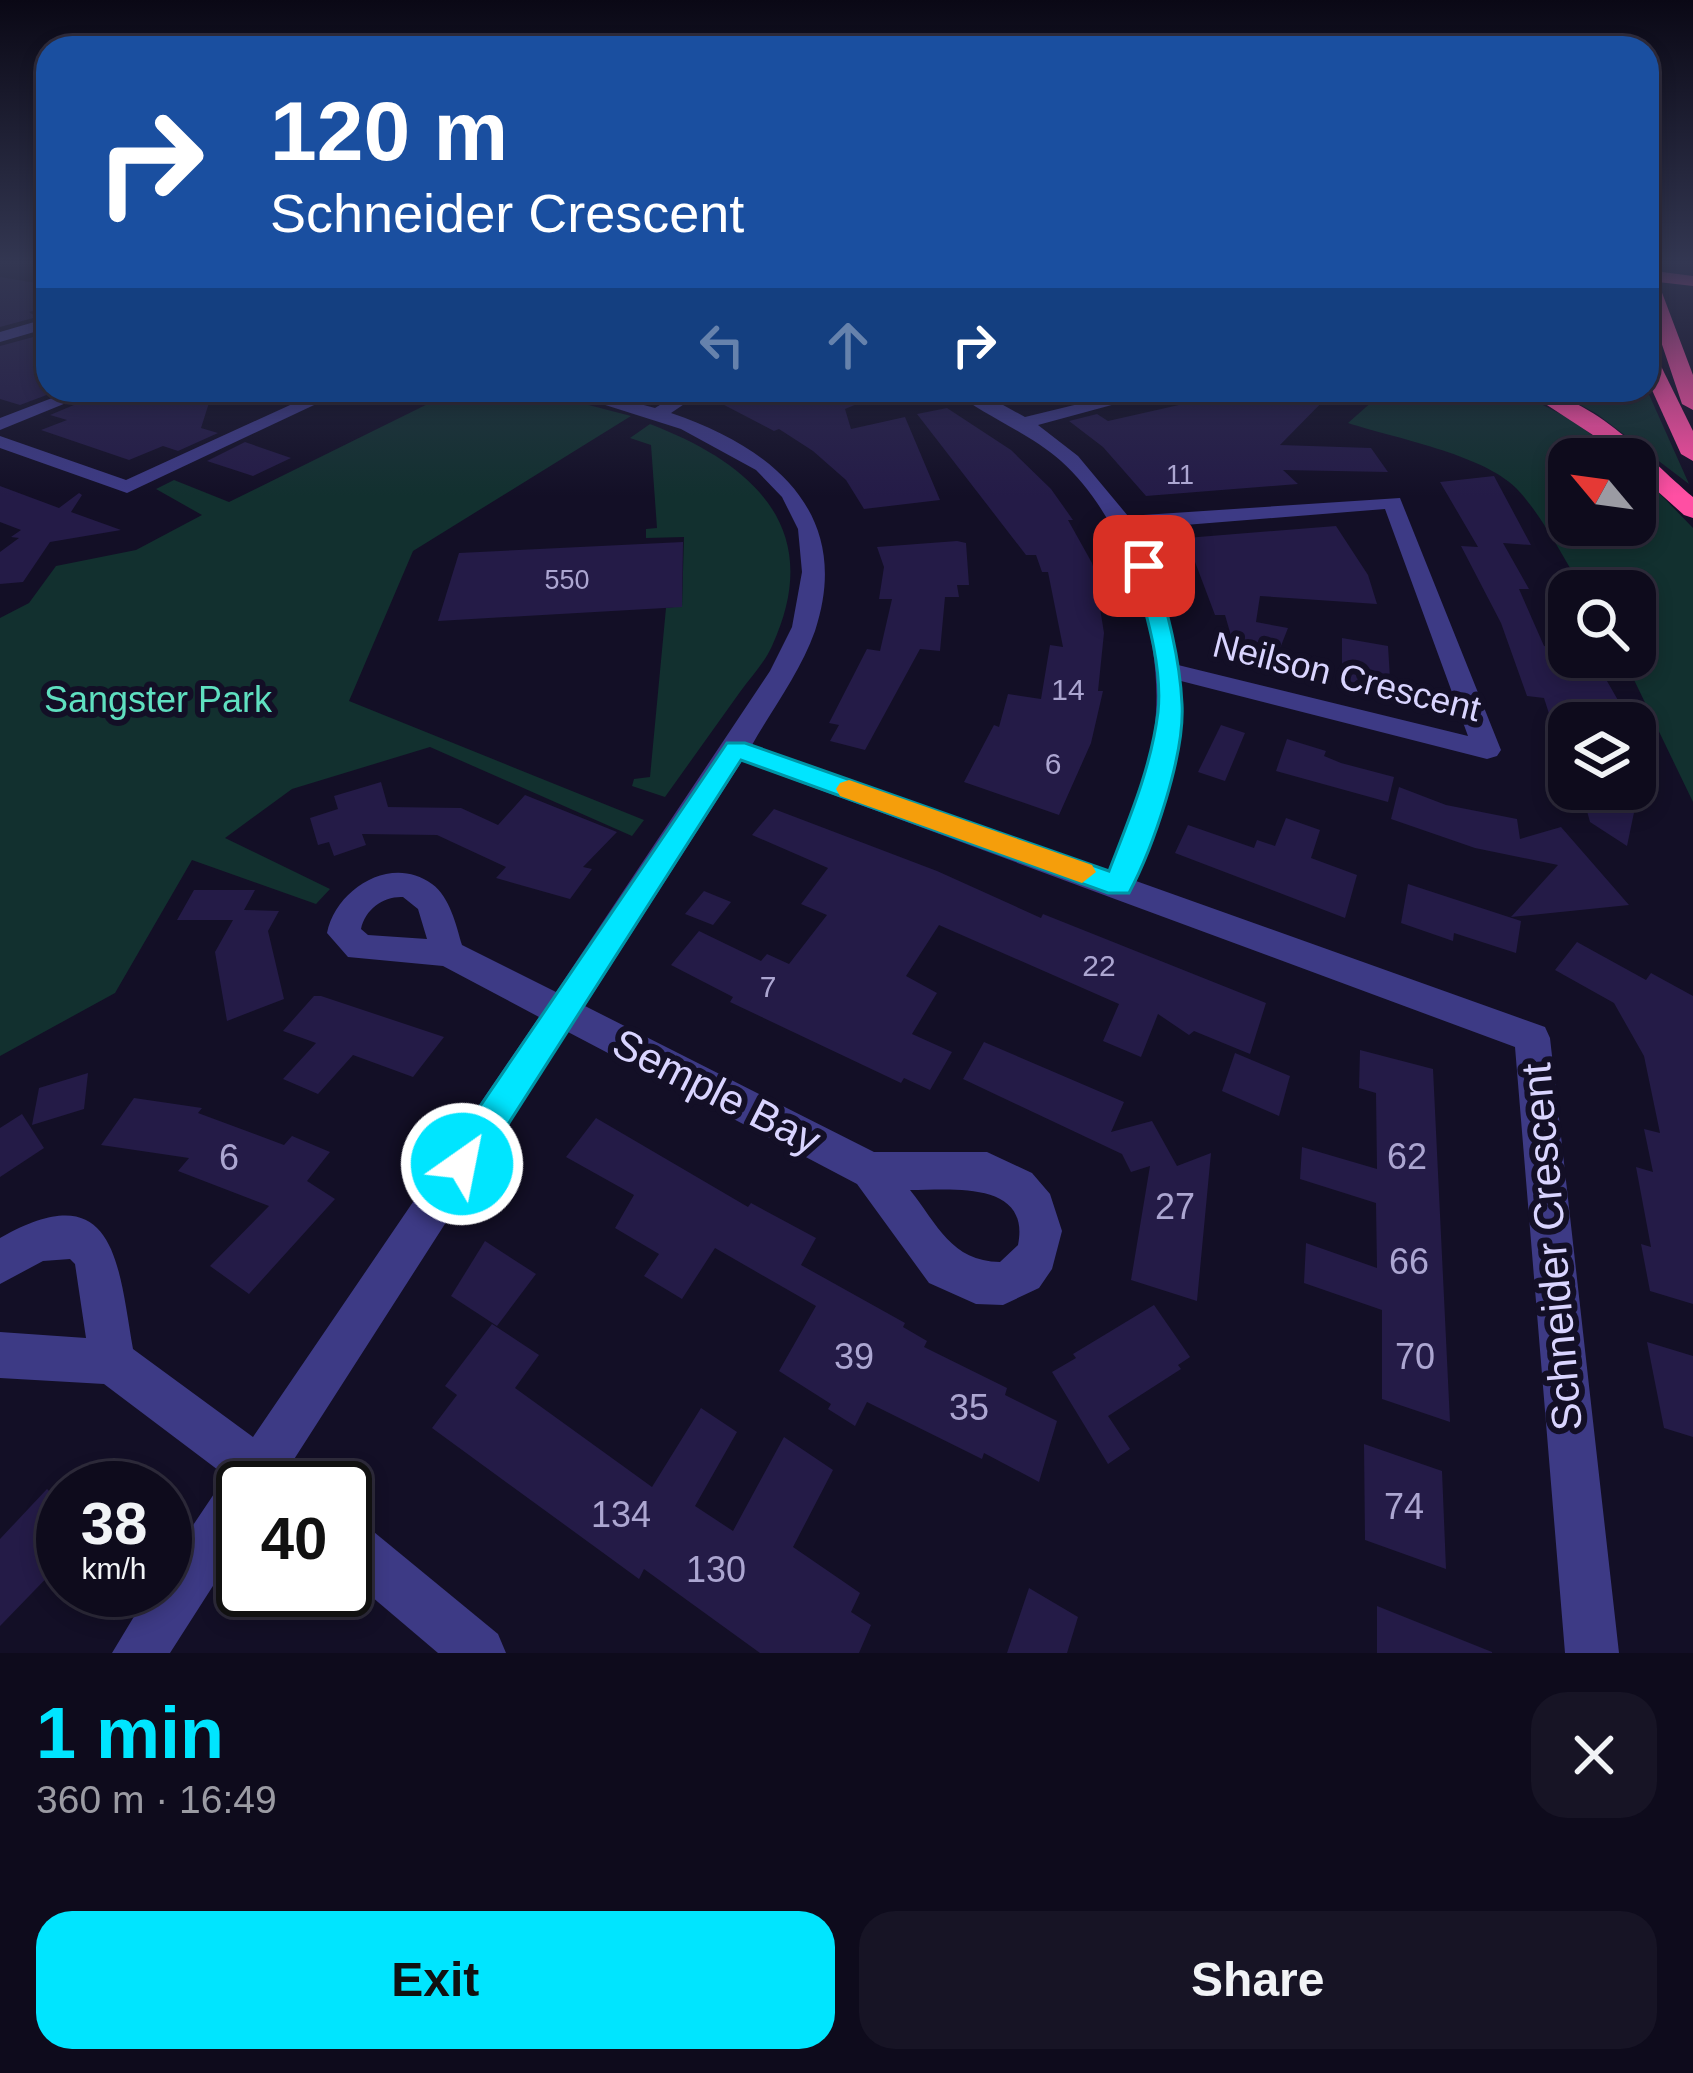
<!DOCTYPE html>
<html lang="en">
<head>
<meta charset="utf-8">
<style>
	body { margin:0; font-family:Helvetica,sans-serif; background:#171425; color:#f1f3f6; height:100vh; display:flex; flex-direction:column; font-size:45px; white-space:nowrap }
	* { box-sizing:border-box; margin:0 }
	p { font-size:39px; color:#9b9ba3 }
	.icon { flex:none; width:66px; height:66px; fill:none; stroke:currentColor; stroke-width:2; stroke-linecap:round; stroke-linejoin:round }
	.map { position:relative; height:1653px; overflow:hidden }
	.sheet { display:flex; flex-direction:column; background:#0e0b1c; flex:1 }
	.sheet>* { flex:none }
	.guide { position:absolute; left:36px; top:36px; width:1623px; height:366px; border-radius:36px; box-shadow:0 6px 18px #0003,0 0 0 3px #2e2b3b; background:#1a4fa0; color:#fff; overflow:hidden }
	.needle { width:78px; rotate:299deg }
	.controls { position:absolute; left:1548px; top:438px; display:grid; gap:24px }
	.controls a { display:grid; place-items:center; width:108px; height:108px; border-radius:24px; background:#0e0b1c; box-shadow:0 6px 18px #0003,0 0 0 3px #2e2b3b; font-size:60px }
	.speed { position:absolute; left:36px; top:1461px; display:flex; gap:24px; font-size:60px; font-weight:700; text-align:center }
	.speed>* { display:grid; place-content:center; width:156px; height:156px; border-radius:50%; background:#0e0b1c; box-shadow:0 6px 18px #0003,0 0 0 3px #2e2b3b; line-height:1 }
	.speed small { font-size:30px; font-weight:400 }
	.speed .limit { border:6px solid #111; border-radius:18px; background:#fff; color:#111 }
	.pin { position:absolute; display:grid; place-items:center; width:102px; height:102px; color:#fff; margin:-51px; border-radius:24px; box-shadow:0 6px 18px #0006 }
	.me { position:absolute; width:132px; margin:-66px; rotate:33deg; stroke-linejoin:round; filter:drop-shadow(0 0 9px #0008) }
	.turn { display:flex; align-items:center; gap:42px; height:252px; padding:0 36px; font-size:54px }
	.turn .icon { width:156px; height:156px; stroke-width:2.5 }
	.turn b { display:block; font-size:84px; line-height:102px }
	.lanes { display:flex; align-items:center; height:114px; padding:0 36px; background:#0003; justify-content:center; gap:60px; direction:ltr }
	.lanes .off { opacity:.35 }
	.round { display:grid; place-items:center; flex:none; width:126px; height:126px; border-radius:36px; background:#171425 }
	.headline { display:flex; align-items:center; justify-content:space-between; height:204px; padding:0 36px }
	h1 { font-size:72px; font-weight:700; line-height:90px; color:#00e5ff }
	.action { display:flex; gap:24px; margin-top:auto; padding:24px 36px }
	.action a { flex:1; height:138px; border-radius:36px; background:#00e5ff; color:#111; font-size:48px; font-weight:700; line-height:138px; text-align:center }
	.action a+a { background:#171425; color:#f1f3f6 }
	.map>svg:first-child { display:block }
	.green { fill:#12302f }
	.building { fill:#241b47 }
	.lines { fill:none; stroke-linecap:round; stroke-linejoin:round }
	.minor { fill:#3d3a85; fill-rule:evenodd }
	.highway { fill:#ff4fa3; fill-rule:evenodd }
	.route { fill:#00e5ff; stroke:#0095a6; stroke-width:3 }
	.slow { fill:#f59e0b }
	.labels { text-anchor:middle; stroke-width:12; stroke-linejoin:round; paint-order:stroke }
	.far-number-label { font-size:27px; fill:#aca6d1 }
	.number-label { font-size:30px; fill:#aca6d1 }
	.street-label { font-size:36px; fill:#d9d4ff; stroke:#130f26 }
	.park-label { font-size:36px; fill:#5fe0c0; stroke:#130f26 }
	.near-number-label { font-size:36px; fill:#aca6d1 }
	.near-street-label { font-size:42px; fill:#d9d4ff; stroke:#130f26 }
</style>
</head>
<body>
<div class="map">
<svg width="1693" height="1653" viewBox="0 0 1693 1653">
	<rect width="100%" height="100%" fill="#130f26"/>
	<g class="green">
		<polygon points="456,390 531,390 631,416 413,551 349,701 644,820 632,836 430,747 292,789 225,838 330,889 316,904 192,860 115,993 0,1056 0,618 29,603 56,566 136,550 202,515 156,489 174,480 229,502"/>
		<path d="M1367 390H1514L1572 420 1624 459H1569V525H1635V468L1693 528V802L1623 657H1635V591H1584C1563 558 1543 516 1516 488 1482 454 1394 438 1348 423L1374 400Z"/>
		<polygon points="1554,390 1647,390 1689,484 1597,414"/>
		<path d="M650 424C754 464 826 529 772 646 765 662 751 677 740 692 715 727 690 762 665 797L632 786 634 779 650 777 666 608 682 606 684 537 646 538V529L657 528 651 445 630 438Z"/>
	</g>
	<g class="building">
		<polygon points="0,277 48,285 48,307 29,312 37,317 0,327"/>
		<polygon points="48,333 48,390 60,390 20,405 0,399 0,346"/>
		<polygon points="154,390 213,390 201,428 218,433 178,451 163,446 129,460 41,430 67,420 50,415 93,397 108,401"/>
		<polygon points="709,390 890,390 845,409 851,429 905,417 940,500 864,509 846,480 813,451 779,429 774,431 705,395"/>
		<polygon points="1290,390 1334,390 1280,445 1371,448 1388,472 1283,470 1298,484 1146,496 1103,447 1069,421 1097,414 1108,421 1232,393 1239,397 1267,391 1281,398"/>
		<polygon points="947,408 1011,450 1051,489 1073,520 1068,520 1092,563 1103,602 1099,602 1104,633 1098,691 1103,691 1091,743 1059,815 964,782 994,725 999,727 1008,694 1041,699 1050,645 1063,647 1048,572 1042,572 1036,555 1026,555 917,414"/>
		<polygon points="245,442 291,458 253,476 207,461"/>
		<polygon points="1494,476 1531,545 1503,543 1529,589 1519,589 1544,646 1559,648 1566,663 1599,667 1631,723 1552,723 1544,698 1527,696 1501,623 1461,546 1478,547 1440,482"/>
		<polygon points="0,486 59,508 79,493 82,495 71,512 121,530 50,542 23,582 0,584 0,552 19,538 11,537 21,530 0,522"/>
		<polygon points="1336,526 1368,575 1377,604 1260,596 1256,622 1288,628 1277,656 1236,653 1225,615 1215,615 1186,538"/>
		<polygon points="957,541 966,543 969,585 957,585 959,597 945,597 940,651 920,649 865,750 830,741 839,725 829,723 867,649 880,651 892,599 879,599 884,567 877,547"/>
		<polygon points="683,542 682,607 438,621 459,553"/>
		<polygon points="1342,638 1388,646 1391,695 1342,686"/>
		<polygon points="1221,725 1245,733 1225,781 1198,772"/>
		<polygon points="1287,739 1326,751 1324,756 1341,763 1394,777 1388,802 1276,771"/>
		<polygon points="381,782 388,807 461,808 498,825 525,795 617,832 583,867 592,869 570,899 496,878 506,867 437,835 362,834 366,845 334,856 329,842 318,845 310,818 338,809 334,796"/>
		<polygon points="1399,787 1446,805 1517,819 1520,839 1561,827 1629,905 1511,917 1558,865 1475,848 1391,819"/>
		<polygon points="1581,789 1636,803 1627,846 1590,822"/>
		<polygon points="774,809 937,871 1041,918 1043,914 1266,1003 1250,1054 1194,1031 1189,1035 1158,1014 1141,1057 1103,1041 1119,1004 939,925 906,976 937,993 912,1034 952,1052 930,1090 904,1078 901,1083 730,1002 733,997 671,965 699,931 761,961 767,954 789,964 827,915 801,904 828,868 752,835"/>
		<polygon points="1286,818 1320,830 1311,858 1357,875 1345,918 1175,853 1188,825 1254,848 1257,840 1275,846"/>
		<polygon points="1408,884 1521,921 1516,953 1454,933 1453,941 1401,923"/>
		<polygon points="194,890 255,890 244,910 279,911 268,931 284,999 227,1021 215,952 233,920 177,920"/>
		<polygon points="704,891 731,902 713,925 685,914"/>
		<polygon points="1577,942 1646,980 1651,973 1693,996 1693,1304 1650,1291 1641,1244 1651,1247 1636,1167 1653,1172 1644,1129 1660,1133 1644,1056 1614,1003 1555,970"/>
		<polygon points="314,996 321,996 444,1037 413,1077 353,1055 318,1094 283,1079 316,1043 283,1031"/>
		<polygon points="984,1042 1124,1102 1111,1132 1152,1121 1177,1166 1211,1153 1197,1301 1131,1280 1150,1166 1131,1172 1122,1154 963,1079"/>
		<polygon points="1360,1050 1433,1069 1450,1422 1382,1399 1382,1310 1304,1283 1306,1243 1377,1268 1376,1203 1300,1179 1302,1147 1377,1169 1376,1093 1359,1088"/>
		<polygon points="1235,1053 1290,1076 1279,1116 1222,1091"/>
		<polygon points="88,1073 84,1109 32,1125 39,1088"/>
		<polygon points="134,1098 202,1108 198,1113 284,1145 292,1136 330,1152 307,1181 335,1199 249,1294 210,1266 269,1206 178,1171 189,1158 101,1145"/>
		<polygon points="22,1114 44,1148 0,1177 0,1128"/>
		<polygon points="596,1118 748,1207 751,1203 816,1238 801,1265 905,1323 903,1327 927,1341 924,1347 1007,1388 1005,1395 1057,1421 1039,1482 984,1453 982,1459 867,1402 855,1426 828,1409 831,1404 779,1371 816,1306 715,1248 682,1299 644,1276 659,1254 615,1228 634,1195 566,1157"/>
		<polygon points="485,1241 536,1274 497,1326 451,1296"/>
		<polygon points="1154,1305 1190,1357 1178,1365 1181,1369 1108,1416 1130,1449 1108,1464 1052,1372 1076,1358 1073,1354"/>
		<polygon points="492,1324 539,1355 515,1388 652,1487 701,1408 737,1432 695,1506 733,1531 784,1437 833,1470 793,1547 860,1593 851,1612 871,1625 859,1653 760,1653 644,1569 639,1579 432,1428 457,1395 445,1386"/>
		<polygon points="1647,1342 1693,1356 1693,1437 1664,1428"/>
		<polygon points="1364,1444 1442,1471 1446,1569 1365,1540"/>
		<polygon points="47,1489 63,1504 63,1561 0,1626 0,1539"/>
		<polygon points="1029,1588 1078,1617 1067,1653 1007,1653"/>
		<polygon points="1377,1606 1492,1652 1492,1653 1377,1653"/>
	</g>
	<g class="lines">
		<g class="minor">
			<polygon points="48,318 48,328 0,342 0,332"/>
			<polygon points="73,390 98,390 0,430 0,418"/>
			<polygon points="323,390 346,390 127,493 0,448 0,436 126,480"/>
			<path d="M558 390H588L655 408 684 390H705L671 413C772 447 854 513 815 631 801 671 773 708 752 745L1108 872C1126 826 1147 780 1154 731 1167 644 1128 521 1061 461 1027 431 983 416 953 390H976L1025 417 1136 390H1167L1038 425 1078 456 1128 516 1400 498 1501 750 1497 756 1487 759 1181 681 1178 754 1136 881 1545 1027 1550 1038 1619 1653H1565L1515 1047 742 761 585 1006 874 1152H987L1032 1173 1050 1194 1062 1231 1052 1269 1039 1288 1003 1305 976 1304 929 1283 857 1184 568 1032 291 1464 299 1471 307 1488H243V1539L170 1653H112L150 1590H165V1567L226 1476 104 1384 0 1378V1332L86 1338 75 1264 70 1259 43 1261 0 1284V1238C116 1172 118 1264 133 1349L253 1437 539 1017 443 966 348 957 327 933C336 889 391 854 432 884 450 897 456 925 462 945L556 992 770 671 792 627 802 572 798 529 782 497 756 470 681 429ZM1385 509 1468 736 1178 665 1164 599 1135 529ZM403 897 418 909 427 939 368 935 361 929C365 909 384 896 403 897ZM910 1190C951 1190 1031 1180 1018 1245L1000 1262C951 1261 938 1225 910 1190Z"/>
			<polygon points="345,1516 363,1523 498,1634 506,1653 438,1653 345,1574"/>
		</g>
		<g class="highway">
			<polygon points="1647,270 1693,276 1693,286 1658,282 1693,375 1693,410 1682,404 1647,300"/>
			<polygon points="1647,352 1657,358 1693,431 1693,461 1681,454 1647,379"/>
			<path d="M1524 390C1588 390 1646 457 1693 497V518L1684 515 1635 471V459H1621L1596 437Z"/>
		</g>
	</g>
	<linearGradient id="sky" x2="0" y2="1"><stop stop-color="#0a0815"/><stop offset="0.53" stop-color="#333752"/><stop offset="1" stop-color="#333752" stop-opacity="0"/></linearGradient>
	<rect width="1693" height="496" fill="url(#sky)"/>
	<path class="route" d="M1144 560 1154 566C1167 611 1180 658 1182 704 1185 755 1153 848 1129 893H1108L741 760 475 1176 462 1181 449 1176 444 1164 449 1152 727 743H745L1109 871C1129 819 1151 768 1158 712 1163 666 1145 610 1133 566Z"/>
	<polygon class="slow" points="849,780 1092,865 1096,872 1082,883 840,796 836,789 840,783"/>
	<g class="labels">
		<g class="far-number-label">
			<text x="1180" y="484">11</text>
			<text x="567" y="589">550</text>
		</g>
		<g class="number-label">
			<text x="1068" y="700">14</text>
			<text x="1053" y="774">6</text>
			<text x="1099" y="976">22</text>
			<text x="768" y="997">7</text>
		</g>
		<g class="street-label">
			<text transform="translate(1347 676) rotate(14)" y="13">Neilson Crescent</text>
		</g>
		<g class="park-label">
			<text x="158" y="712">Sangster Park</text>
		</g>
		<g class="near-number-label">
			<text x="1407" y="1169">62</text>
			<text x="229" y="1170">6</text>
			<text x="1175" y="1219">27</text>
			<text x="1409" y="1274">66</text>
			<text x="854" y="1369">39</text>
			<text x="1415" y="1369">70</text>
			<text x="969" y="1420">35</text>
			<text x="1404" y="1519">74</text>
			<text x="621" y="1527">134</text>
			<text x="716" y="1582">130</text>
		</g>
		<g class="near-street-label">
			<text transform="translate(717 1091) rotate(27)" y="15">Semple Bay</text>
			<text transform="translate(1551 1247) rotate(-95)" y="15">Schneider Crescent</text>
		</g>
	</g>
</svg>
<div class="controls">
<a><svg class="needle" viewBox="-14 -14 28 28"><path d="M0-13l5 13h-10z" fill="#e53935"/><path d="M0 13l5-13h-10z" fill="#9b9ba3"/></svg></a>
<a><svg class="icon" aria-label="search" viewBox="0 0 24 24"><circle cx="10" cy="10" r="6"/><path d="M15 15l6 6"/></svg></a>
<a><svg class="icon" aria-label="layers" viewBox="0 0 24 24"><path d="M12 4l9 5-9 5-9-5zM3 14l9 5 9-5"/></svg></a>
</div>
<div class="speed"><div>38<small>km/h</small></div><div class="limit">40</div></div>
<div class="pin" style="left:1144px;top:566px;background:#d93025"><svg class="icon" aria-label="arrive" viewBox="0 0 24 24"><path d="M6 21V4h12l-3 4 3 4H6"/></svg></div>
<svg class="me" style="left:462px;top:1164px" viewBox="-20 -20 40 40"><circle r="17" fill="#00e5ff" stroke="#fff" stroke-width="3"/><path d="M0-11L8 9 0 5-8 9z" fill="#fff"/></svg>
<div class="guide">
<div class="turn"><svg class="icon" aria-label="right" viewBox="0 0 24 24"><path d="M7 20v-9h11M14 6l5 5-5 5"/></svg><div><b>120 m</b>Schneider Crescent</div></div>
<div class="lanes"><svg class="icon off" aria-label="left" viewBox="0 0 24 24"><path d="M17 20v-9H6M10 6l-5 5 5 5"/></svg><svg class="icon off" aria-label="ahead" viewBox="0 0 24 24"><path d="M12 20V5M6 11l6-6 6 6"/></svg><svg class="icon" aria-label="right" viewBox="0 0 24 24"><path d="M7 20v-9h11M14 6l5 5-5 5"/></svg></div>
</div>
</div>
<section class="sheet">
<div class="headline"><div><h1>1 min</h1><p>360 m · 16:49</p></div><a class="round"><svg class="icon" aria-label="close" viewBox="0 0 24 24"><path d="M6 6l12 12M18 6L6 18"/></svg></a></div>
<div class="action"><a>Exit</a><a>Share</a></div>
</section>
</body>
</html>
